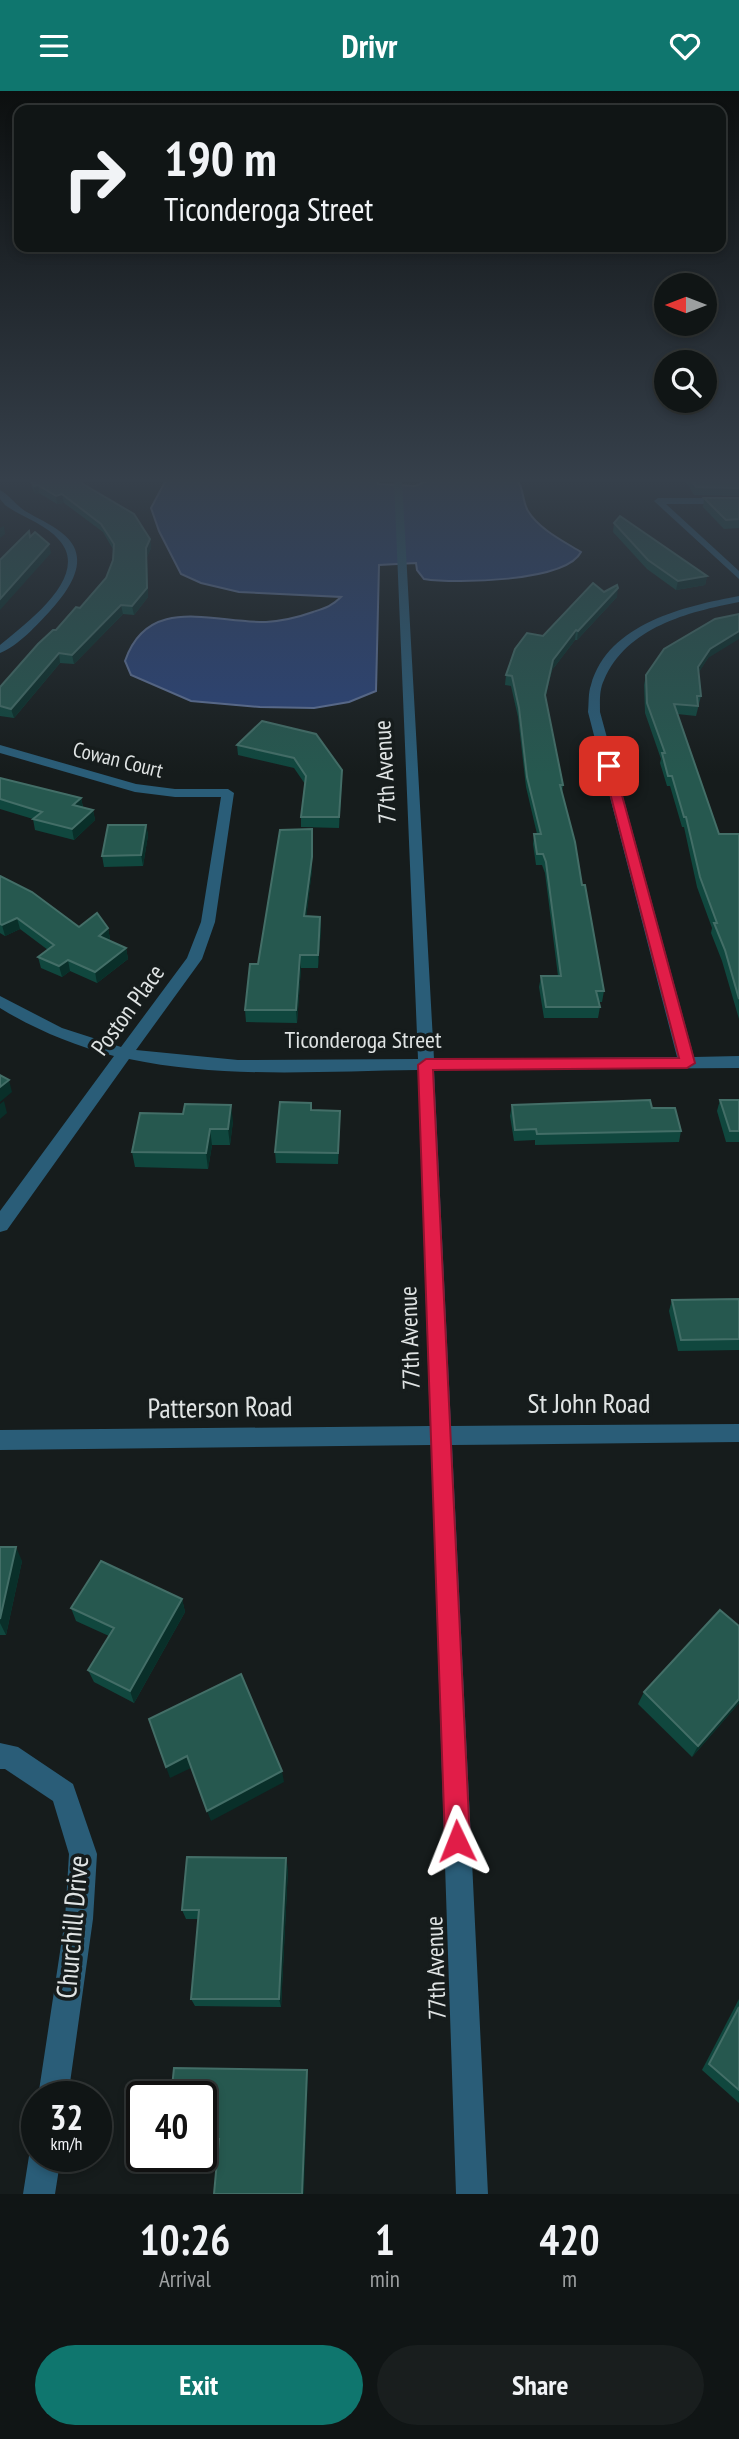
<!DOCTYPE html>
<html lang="en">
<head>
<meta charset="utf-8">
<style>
	body { margin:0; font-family:"PT Sans Narrow",sans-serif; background:#191e1e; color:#f1f3f6; height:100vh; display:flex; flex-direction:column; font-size:26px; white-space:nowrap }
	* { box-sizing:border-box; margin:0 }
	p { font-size:23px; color:#9c9fa0 }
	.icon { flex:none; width:38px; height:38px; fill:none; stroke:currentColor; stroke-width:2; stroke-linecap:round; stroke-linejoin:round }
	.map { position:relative; height:2103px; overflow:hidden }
	.panel { display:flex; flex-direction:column; background:#101515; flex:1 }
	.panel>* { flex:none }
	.hud { position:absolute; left:14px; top:14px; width:712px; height:147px; border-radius:14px; box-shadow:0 4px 10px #0003,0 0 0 2px #303434; background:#101515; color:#f1f3f6; overflow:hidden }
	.needle { width:46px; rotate:270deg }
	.fabs { position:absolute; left:654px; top:182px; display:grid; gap:14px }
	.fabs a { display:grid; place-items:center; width:63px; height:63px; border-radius:50%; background:#101515; box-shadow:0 4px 10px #0003,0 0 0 2px #303434; font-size:35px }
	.speed { position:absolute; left:21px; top:1990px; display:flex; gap:14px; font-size:35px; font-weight:700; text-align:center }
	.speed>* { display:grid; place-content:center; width:91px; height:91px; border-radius:50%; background:#101515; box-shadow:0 4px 10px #0003,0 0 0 2px #303434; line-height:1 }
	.speed small { font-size:18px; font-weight:400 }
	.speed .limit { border:4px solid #111; border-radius:10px; background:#fff; color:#111 }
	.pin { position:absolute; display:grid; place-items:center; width:60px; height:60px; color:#fff; margin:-30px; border-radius:14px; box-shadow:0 4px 10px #0006 }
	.me { position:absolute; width:77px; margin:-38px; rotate:358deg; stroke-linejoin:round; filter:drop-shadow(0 0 5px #0008) }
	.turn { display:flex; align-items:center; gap:24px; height:147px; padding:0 35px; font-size:32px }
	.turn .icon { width:91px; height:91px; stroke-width:2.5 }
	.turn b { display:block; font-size:49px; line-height:60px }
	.eta { display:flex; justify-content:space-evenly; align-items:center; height:119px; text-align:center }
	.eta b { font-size:42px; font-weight:600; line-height:49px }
	.primary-button { display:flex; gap:14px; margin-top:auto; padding:14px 35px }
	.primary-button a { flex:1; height:80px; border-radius:42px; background:#0f766e; color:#fff; font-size:28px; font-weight:600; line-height:80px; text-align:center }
	.primary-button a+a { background:#191e1e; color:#f1f3f6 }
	header { display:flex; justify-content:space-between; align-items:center; height:91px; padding:0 35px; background:#0f766e; color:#fff; font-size:32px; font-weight:600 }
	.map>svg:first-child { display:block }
	.water { fill:#2b447a; stroke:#61749a; stroke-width:2 }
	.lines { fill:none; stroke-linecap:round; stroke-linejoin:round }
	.minor { fill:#2a5d78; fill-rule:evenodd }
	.wall { fill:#10473e }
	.shaded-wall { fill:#092f29 }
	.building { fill:#26584f; stroke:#436e67; stroke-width:2 }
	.route { fill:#e11d48; stroke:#92132f; stroke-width:2 }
	.labels { text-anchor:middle; stroke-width:7; stroke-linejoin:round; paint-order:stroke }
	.far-street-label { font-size:21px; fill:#e0e4e4; stroke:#161c1c }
	.street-label { font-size:24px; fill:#e0e4e4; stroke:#161c1c }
	.near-street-label { font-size:28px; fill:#e0e4e4; stroke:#161c1c }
</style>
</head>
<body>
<header><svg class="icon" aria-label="menu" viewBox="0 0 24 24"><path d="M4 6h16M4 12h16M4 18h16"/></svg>Drivr<svg class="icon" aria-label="heart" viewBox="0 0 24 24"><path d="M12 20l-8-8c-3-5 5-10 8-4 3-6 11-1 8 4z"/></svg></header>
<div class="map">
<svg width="739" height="2103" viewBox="0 0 739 2103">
	<rect width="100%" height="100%" fill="#161c1c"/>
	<path class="water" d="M166 389H377L378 393 415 395 429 389H517C524 397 522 410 528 420 539 438 563 450 581 461 566 491 454 493 424 488L417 479 416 472 379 474 376 600 349 611 314 617 260 616 191 610 131 584 125 570C148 503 213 532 266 531 281 530 299 526 313 521 325 517 332 515 341 506L239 501 201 492 181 483 159 440 151 417Z"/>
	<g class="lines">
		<g class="minor">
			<path d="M394 389H402L434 968 677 966 588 621C589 612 588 602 591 594 608 532 686 515 739 505V511C688 521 627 536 604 589 599 599 600 611 600 621L694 966 739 965V977L434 979 451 1335 739 1333V1351L452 1354 488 2103H456L431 1354 0 1359V1339L430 1335 418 979C322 980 224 988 129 968L7 1139 0 1141V1120L114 965C73 954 36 939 0 917V905L62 937 121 956 187 867 201 831 221 706H175L135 701 0 662V654L136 693 175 698H228L234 702 215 831 202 868 136 959 238 969 418 968Z"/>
			<path d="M0 399C9 404 16 414 25 420 37 427 51 433 62 442 93 466 70 498 50 520 37 534 18 555 0 562V554C25 533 92 485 59 449 46 433 21 426 5 414L0 408Z"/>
			<polygon points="739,407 739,413 666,413 739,480 739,488 654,410 658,407"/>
			<polygon points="0,1652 18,1656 73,1693 97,1763 93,1828 68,2006 38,2006 65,1828 69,1763 53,1710 5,1678 0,1678"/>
			<polygon points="37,2053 37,2065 61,2065 55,2103 23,2103 29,2065"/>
		</g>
	</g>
	<g class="wall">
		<polygon points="29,389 81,389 83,393 150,448 151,457 147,466 148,506 134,524 123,523 74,573 60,572 14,627 0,625 0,596 56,539 80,517 106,487 113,469 114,460 103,441 64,412 57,413 39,402 35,403"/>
		<polygon points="685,389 739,389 739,405 694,404"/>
		<polygon points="704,407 739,407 739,437 724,438 703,416"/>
		<polygon points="614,432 707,485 705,494 676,499 647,478 613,441"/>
		<polygon points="604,501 617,506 577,549 575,549 552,579 545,607 563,694 562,702 604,900 602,911 599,911 600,916 598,927 544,927 539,896 541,885 558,885 545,782 542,774 536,774 533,753 534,743 537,743 526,696 518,626 511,595 505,594 506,584 543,545"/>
		<polygon points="708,567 698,582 701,605 696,625 677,623 719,743 739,743 739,928 722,870 711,842 712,837 697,796 684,736 682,736 670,695 667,695 660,672 661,668 645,622 644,594 646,584"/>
		<polygon points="237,654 342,679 339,737 301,736 301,726 305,693 294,677 238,664"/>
		<polygon points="0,687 81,707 83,716 93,719 95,729 74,749 35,739 33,728 0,718"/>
		<polygon points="146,734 148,744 143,775 104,776 102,765"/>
		<polygon points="312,779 306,826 320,826 321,838 318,877 301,877 297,932 246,931 245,919 258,873"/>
		<polygon points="0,785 79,836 108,837 110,848 109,849 126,857 128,868 97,892 70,880 62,886 41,877 38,866 48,859 20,838 5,845 0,842"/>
		<polygon points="720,1009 739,1009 739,1051 726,1051 717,1020"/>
		<polygon points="512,1014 652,1017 681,1040 679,1051 535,1054 535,1049 514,1050 510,1025"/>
		<polygon points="311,1019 340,1031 338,1073 276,1072 275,1061"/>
		<polygon points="233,1030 230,1054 212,1054 208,1078 135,1076 132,1061"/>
		<polygon points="739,1208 739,1259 678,1260 669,1220 672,1209"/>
		<polygon points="0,1456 22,1470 6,1544 0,1544"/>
		<polygon points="182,1508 185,1521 134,1612 94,1591 88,1579 109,1545 76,1530 71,1517"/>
		<polygon points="739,1535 739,1612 692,1666 638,1613 644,1601"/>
		<polygon points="288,1777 281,1916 195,1915 191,1908 198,1828 186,1828 182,1819"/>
		<polygon points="739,1908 739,2012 702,1979"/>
		<polygon points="308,1985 218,2053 201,2052 201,2006"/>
	</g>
	<g class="shaded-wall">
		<polygon points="38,394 39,402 35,403 34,395"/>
		<polygon points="62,403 64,412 57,413 56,405"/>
		<polygon points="4,435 5,443 0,447 0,437"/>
		<polygon points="150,448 151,457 147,466 148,506 134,524 132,515 146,457"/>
		<polygon points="49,453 51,462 0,519 0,508"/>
		<polygon points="707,485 705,494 676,499 678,490"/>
		<polygon points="618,497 617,506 577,549 578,540"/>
		<polygon points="121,514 123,523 74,573 72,564"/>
		<polygon points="576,539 575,549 552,579 544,613 545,604 553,569"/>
		<polygon points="739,540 739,548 708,567 696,586 698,576 710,558"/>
		<polygon points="59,562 60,572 14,627 11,618"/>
		<polygon points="342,679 342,690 339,737 339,726"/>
		<polygon points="81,707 83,717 73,714"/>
		<polygon points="93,719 95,729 74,749 72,738"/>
		<polygon points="146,734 148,744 143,775 141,764"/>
		<polygon points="312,738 312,779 305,838 304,825"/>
		<polygon points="320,826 321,838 318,877 318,864"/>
		<polygon points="17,827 20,838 5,845 2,834"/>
		<polygon points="108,837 110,848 101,856 99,845"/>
		<polygon points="126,857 128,868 97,892 95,881"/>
		<polygon points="300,864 301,877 297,932 296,919"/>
		<polygon points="68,869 70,880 62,886 59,875"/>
		<polygon points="9,989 12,1001 0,1011 0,996"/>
		<polygon points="4,1010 7,1022 0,1028 0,1013"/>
		<polygon points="231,1014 233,1030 230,1054 228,1038"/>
		<polygon points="210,1038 212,1054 208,1078 206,1062"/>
		<polygon points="16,1456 22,1470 6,1544 0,1532 0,1528"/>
		<polygon points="182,1508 185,1521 134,1612 130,1600"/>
		<polygon points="739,1608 739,1612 692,1666 698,1655"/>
		<polygon points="187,1665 191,1677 170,1687 166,1676"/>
		<polygon points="282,1680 284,1691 211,1730 207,1720"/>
		<polygon points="286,1767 288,1777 281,1916 279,1908"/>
		<polygon points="307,1979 308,1985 304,2103 302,2103"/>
	</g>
	<g class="building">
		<polygon points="31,389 81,389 83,393 134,423 150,448 146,457 147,497 132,515 121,514 72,564 59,562 11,618 0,615 0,596 38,553 53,539 56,539 76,516 80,517 106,487 113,469 114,453 101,433 62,403 56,405 38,394 34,395"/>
		<polygon points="691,389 739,389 739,397 696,396"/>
		<polygon points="704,407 739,407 739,428 726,429"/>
		<polygon points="620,425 707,485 678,490 648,469 614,432"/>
		<polygon points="29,440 30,446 35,441 49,453 0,508 0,469"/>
		<polygon points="593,492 604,501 617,494 618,497 578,540 576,539 553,569 545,604 563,694 560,694 575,751 582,794 585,794 604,900 596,900 600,916 546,916 541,885 561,885 546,771 543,763 537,763 534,743 541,743 527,686 519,617 512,585 506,584 515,558 527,542 543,545"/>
		<polygon points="739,523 739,540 710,558 698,576 701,605 697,605 698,615 674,613 719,743 739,743 739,908 725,859 714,832 717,832 700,786 686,726 684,726 672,685 668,685 662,662 665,662 647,612 646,584 664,558 715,528"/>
		<polygon points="262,630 316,643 342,679 339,726 301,726 306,685 294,667 237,654"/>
		<polygon points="0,687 81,707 73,714 93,719 72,738 33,728 42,721 0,708"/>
		<polygon points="108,734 146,734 141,764 102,765"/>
		<polygon points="312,738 312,766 304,825 320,826 318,864 300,864 296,919 245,919 250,873 258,873 280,739"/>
		<polygon points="0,785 32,801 79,836 97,822 108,837 99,845 126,857 95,881 68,869 59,875 38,866 54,854 17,827 2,834 0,833"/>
		<polygon points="0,984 9,989 0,996"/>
		<polygon points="650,1009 652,1017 675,1017 681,1040 537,1043 536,1038 515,1039 512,1014"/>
		<polygon points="720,1009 739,1009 739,1040 730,1040"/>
		<polygon points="280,1011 311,1012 311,1019 340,1020 338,1062 275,1061"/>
		<polygon points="185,1013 231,1014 228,1038 210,1038 206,1062 132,1061 140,1022 183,1023"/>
		<polygon points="739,1208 739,1248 681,1249 672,1209"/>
		<polygon points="0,1456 16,1456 0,1528"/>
		<polygon points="101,1470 182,1508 130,1600 88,1579 114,1537 71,1517"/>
		<polygon points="720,1519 739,1535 739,1608 698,1655 644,1601"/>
		<polygon points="241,1583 282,1680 207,1720 187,1665 166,1676 149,1628"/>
		<polygon points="187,1766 286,1767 279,1908 191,1908 199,1819 182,1819"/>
		<polygon points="739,1916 739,1999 709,1973"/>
		<polygon points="174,1977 307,1979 302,2103 214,2103 219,2048 201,2048 201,2006 171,2006"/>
	</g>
	<linearGradient id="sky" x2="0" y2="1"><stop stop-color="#0c0f0f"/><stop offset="0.57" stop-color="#36404b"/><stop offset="1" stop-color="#36404b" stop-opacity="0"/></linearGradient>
	<rect width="739" height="683" fill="url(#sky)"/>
	<polygon class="route" points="609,672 614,675 695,972 687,977 433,979 470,1750 466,1759 457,1762 449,1759 445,1750 418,974 426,968 679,967 603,675"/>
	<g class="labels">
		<g class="far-street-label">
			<text transform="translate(118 669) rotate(14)" y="7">Cowan Court</text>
		</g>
		<g class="street-label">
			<text transform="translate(385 681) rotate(-93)" y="8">77th Avenue</text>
			<text transform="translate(128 919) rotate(-54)" y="8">Poston Place</text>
			<text x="363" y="957">Ticonderoga Street</text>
			<text transform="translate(410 1247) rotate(-92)" y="8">77th Avenue</text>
			<text transform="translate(436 1877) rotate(-92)" y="8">77th Avenue</text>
		</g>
		<g class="near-street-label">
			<text x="589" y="1322">St John Road</text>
			<text transform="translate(220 1316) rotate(-1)" y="10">Patterson Road</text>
			<text transform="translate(72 1836) rotate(-85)" y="10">Churchill Drive</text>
		</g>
	</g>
</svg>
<div class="fabs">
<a><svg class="needle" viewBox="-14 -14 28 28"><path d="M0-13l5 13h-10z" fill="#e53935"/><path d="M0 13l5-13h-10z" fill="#9c9fa0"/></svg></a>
<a><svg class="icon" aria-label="search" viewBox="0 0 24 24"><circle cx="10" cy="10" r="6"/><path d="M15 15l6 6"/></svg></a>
</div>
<div class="speed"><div>32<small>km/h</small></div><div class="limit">40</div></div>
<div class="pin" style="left:609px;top:675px;background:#d93025"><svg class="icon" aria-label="arrive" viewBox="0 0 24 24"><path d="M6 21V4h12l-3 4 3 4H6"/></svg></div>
<svg class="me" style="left:457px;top:1750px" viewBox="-20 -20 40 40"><path d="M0-17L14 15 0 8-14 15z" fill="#e11d48" stroke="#fff" stroke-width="4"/></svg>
<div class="hud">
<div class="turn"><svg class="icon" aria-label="right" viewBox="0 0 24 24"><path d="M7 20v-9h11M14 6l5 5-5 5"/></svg><div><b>190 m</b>Ticonderoga Street</div></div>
</div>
</div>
<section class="panel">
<div class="eta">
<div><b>10:26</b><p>Arrival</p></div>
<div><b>1</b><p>min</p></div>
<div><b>420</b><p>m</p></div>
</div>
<div class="primary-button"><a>Exit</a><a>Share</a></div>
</section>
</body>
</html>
